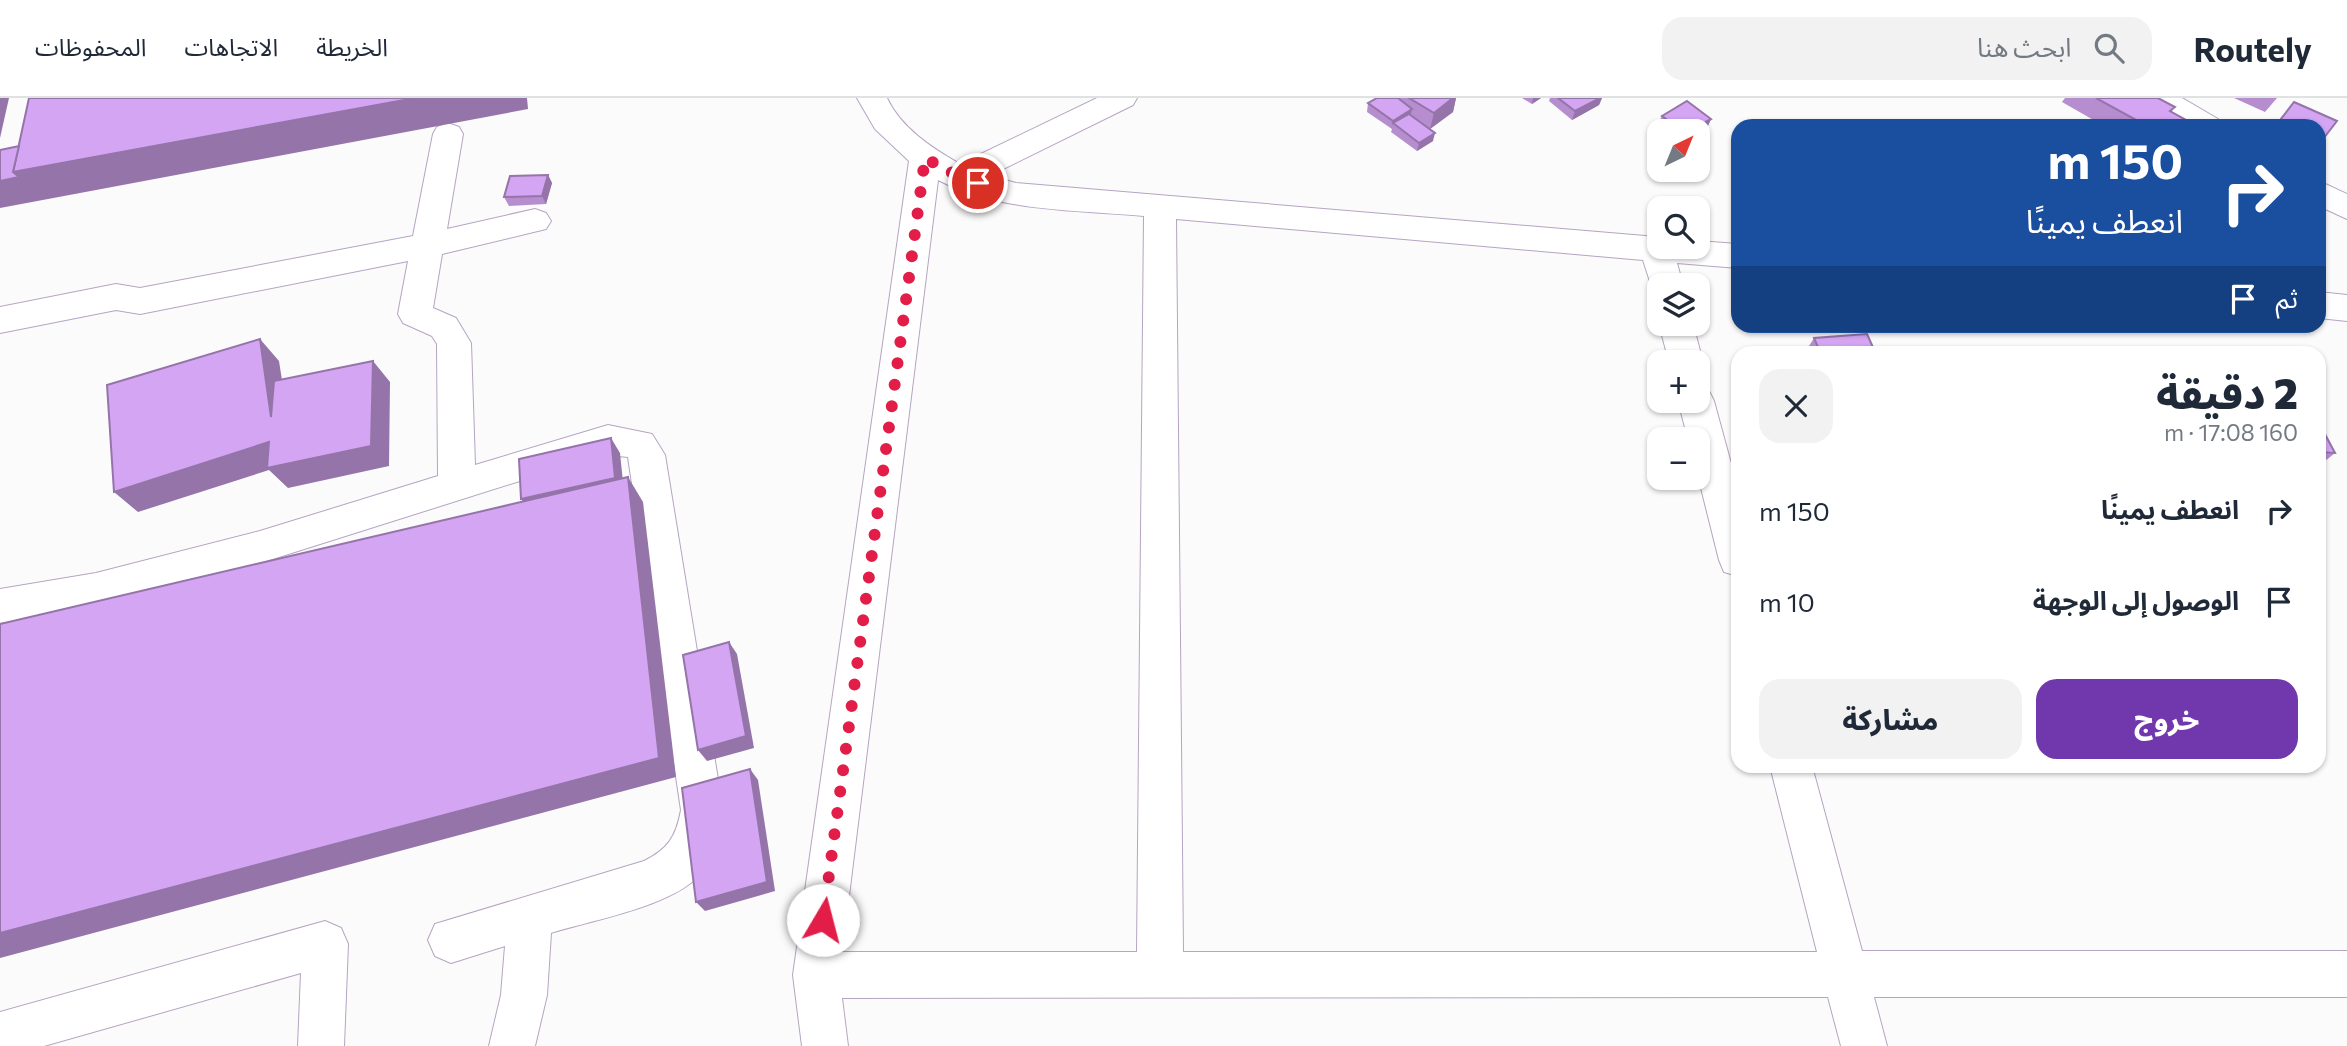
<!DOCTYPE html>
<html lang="ar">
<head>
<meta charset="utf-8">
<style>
	body { margin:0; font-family:Commissioner,"Noto Sans Arabic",sans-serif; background:#f2f2f3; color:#1f2937; direction:rtl; height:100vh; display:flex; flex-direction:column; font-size:26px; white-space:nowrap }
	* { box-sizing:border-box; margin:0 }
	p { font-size:23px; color:#747a83 }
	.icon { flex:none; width:38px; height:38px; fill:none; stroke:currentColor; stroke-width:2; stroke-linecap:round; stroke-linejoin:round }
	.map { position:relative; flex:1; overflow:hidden; direction:ltr }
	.panel { position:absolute; left:1731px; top:248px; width:595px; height:427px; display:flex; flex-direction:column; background:#fff; border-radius:21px; box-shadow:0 2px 5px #0004; direction:rtl }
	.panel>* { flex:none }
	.guide { position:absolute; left:1731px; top:21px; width:595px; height:214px; border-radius:21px; box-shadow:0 2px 5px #0004; direction:rtl; background:#1a4fa0; color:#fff; overflow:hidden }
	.needle { width:46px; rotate:43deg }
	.tools { position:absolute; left:1647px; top:21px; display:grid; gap:14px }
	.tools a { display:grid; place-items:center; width:63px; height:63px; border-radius:14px; background:#fff; box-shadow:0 2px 5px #0004; font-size:35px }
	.pin { position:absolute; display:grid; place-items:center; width:60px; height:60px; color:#fff; margin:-30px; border:4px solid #fff; border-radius:50%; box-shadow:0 2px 7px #0007 }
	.me { position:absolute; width:77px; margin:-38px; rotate:8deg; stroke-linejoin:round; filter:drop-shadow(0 0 5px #0008) }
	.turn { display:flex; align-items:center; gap:24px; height:147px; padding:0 28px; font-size:32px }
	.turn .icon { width:91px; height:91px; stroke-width:2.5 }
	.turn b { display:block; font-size:49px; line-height:60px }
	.then { display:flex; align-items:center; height:66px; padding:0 28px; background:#0003; gap:14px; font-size:26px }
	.round { display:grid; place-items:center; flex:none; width:74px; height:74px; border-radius:21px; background:#f2f2f3 }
	.summary { display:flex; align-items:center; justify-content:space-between; height:119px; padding:0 28px }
	h1 { font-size:42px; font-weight:800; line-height:52px }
	.primary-button { display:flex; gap:14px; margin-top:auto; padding:14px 28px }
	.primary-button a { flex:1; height:80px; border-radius:21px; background:#7137ad; color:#fff; font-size:28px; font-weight:800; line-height:80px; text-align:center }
	.primary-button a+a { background:#f2f2f3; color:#1f2937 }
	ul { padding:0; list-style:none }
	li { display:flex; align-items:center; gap:21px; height:91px; padding:0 28px }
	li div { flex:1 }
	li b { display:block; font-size:26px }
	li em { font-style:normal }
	header { display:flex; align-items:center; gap:42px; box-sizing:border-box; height:98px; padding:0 35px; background:#fff; border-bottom:2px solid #e0e1e3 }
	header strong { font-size:33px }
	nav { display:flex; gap:38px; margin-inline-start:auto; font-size:24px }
	.search { width:490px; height:63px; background:#f2f2f3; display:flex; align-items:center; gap:18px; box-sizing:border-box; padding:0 24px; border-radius:21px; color:#747a83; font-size:26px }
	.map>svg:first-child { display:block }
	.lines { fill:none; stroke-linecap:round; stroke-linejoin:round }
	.minor-casing { stroke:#b6a4c2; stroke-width:2 }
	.minor { fill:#fff; fill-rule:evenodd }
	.wall { fill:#b68ed0 }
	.shaded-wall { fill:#9474a9 }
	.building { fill:#d4a5f2; stroke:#9474a9; stroke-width:2 }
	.route { stroke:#e11d48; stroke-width:12; stroke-dasharray:0 21.6 }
</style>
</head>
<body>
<header>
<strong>Routely</strong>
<div class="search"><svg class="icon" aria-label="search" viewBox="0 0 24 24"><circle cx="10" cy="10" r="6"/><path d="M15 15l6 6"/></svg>ابحث هنا</div>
<nav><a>الخريطة</a><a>الاتجاهات</a><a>المحفوظات</a></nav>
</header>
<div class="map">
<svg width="2347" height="948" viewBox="0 0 2347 948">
	<rect width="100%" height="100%" fill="#fbfbfb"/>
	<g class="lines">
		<g class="minor-casing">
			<g id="minor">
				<path d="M857 0H887C901 30 932 50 960 66L1097 0H1137L1133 7 989 78 1016 85 1657 139 1659 149H1698V143L1738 146V170L1677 165 1683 187H1659V197L1654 196 1643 162 1176 121 1183 854H1817L1770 668H1812L1862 853H2347V899H1874L1887 948H1841L1828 899 842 900 848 948H802L793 877 909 63 875 31ZM938 82C1000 114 1075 112 1144 118L1137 854H842Z"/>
				<path d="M2144 0H2182L2218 21 2222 28C2194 28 2161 27 2144 0Z"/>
				<path d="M448 25 459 29 463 36 447 131 535 111 546 115 551 123 546 131 442 156 433 210 456 220 471 245 475 367 608 327 652 336 665 357 723 712C720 733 716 756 702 774 676 808 592 822 551 835L547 897 535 948H489L501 897 505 848 451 865 435 858 428 842 435 826 644 763C668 751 676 739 681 712L628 359 608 357 586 362 260 465 96 509 0 525V491L96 475 260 433 438 378 437 246 432 238 403 225 398 216 408 163 140 216 116 212 0 235V209L116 186 140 190 413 138 433 36 437 29Z"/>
				<polygon points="2319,83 2347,96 2347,121 2319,108"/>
				<polygon points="2319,194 2347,197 2347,223 2319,220"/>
				<polygon points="1659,226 1693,226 1703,264 1698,274 1698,264 1669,264"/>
				<polygon points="1698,289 1709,293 1714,303 1738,391 1738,478 1724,474 1719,462 1698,378 1698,341 1688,341 1678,303 1698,303"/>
				<polygon points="325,823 341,830 348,846 344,948 298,948 301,875 44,948 0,948 0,914"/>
			</g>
		</g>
		<use href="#minor" class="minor"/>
	</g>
	<g class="wall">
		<polygon points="1377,0 1456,0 1453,14 1430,31 1433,43 1417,53 1391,34 1392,31 1367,14 1368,5"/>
		<polygon points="1522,0 1541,0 1532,6"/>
		<polygon points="1550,0 1602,0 1599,7 1572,22 1549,3"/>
		<polygon points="2065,0 2158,0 2175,9 2171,14 2197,28 2104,28 2062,4"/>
		<polygon points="2234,0 2277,0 2265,14"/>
		<polygon points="2294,4 2337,23 2319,47 2319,28 2274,28"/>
		<polygon points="1662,18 1711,21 1707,30 1698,33 1668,33 1658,26"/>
		<polygon points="548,77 552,85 546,106 509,108 504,99"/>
		<polygon points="1814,240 1876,256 1804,256"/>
		<polygon points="2319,325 2335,355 2319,368"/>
	</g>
	<g class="shaded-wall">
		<polygon points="0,0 9,0 0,40"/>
		<polygon points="415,0 527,0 528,11 0,110 0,83 13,74"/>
		<polygon points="1453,0 1456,0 1453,14 1430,31 1434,15"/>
		<polygon points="1533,0 1541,0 1532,6"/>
		<polygon points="1600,0 1602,0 1599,7 1572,22 1575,13"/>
		<polygon points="1412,11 1410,19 1393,25 1391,32 1393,23"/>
		<polygon points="1711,21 1707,30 1698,35 1698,33 1689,33"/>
		<polygon points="1435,35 1433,43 1417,53 1419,45"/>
		<polygon points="548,77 552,85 546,106 542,98"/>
		<polygon points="260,241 279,263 291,340 271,319"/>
		<polygon points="373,263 390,284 389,368 288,390 269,372 138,414 114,394 269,344"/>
		<polygon points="611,340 620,355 624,394 532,415 521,401"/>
		<polygon points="628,379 643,404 676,679 0,860 0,835"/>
		<polygon points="729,544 737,556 754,650 707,663 698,652"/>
		<polygon points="750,671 758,682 775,793 705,813 696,804"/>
	</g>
	<g class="building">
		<polygon points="29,0 415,0 13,74"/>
		<polygon points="1377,0 1398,0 1412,11 1393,23 1368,5"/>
		<polygon points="1409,0 1453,0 1434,15"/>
		<polygon points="1558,0 1600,0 1575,13"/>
		<polygon points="2096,0 2158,0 2175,9 2170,13 2197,28 2147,28"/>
		<polygon points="1687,3 1711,21 1689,33 1683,33 1662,18"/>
		<polygon points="2294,4 2337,23 2320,45 2319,45 2319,28 2282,28 2277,26"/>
		<polygon points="1409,16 1435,35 1419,45 1393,25"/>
		<polygon points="19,48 13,74 19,79 0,83 0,52"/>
		<polygon points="548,77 542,98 504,99 510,78"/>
		<polygon points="1867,236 1876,256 1821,256 1814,240"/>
		<polygon points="260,241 271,319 274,283 373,263 371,348 267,370 269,344 114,394 107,287"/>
		<polygon points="2319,325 2335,355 2319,354"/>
		<polygon points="611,340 615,380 521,401 519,361"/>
		<polygon points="628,379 659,660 0,835 0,526"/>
		<polygon points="729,544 746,638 698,652 683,557"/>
		<polygon points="750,671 767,784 696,804 682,690"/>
	</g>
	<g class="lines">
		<polyline class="route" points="823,822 925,60 960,79 978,85"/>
	</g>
</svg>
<div class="tools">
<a><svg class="needle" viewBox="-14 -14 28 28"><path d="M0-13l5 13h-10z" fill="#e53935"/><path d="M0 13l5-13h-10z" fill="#747a83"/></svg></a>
<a><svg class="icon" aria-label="search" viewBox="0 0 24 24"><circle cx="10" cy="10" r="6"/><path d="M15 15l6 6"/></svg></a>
<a><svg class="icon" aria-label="layers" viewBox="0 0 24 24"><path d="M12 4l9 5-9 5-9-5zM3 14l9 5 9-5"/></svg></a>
<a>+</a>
<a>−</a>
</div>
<div class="pin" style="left:978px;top:85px;background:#d93025"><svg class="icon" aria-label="arrive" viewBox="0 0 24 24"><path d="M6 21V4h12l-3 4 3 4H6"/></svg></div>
<svg class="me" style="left:823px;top:822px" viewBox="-20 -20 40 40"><circle r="19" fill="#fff"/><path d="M0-13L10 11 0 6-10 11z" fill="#e11d48"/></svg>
<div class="guide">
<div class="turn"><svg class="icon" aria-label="right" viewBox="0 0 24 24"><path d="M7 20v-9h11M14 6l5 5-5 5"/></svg><div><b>150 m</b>انعطف يمينًا</div></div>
<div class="then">ثم<svg class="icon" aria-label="arrive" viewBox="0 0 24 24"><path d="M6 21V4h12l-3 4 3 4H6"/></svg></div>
</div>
<section class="panel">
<div class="summary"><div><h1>2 دقيقة</h1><p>160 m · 17:08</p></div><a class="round"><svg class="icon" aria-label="close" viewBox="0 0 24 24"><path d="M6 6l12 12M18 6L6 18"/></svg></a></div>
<ul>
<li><svg class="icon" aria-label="right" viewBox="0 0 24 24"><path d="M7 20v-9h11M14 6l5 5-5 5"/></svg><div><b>انعطف يمينًا</b></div><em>150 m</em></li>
<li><svg class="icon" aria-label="arrive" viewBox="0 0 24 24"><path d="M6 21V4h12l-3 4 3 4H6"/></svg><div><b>الوصول إلى الوجهة</b></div><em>10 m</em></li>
</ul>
<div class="primary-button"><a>خروج</a><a>مشاركة</a></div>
</section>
</div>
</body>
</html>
